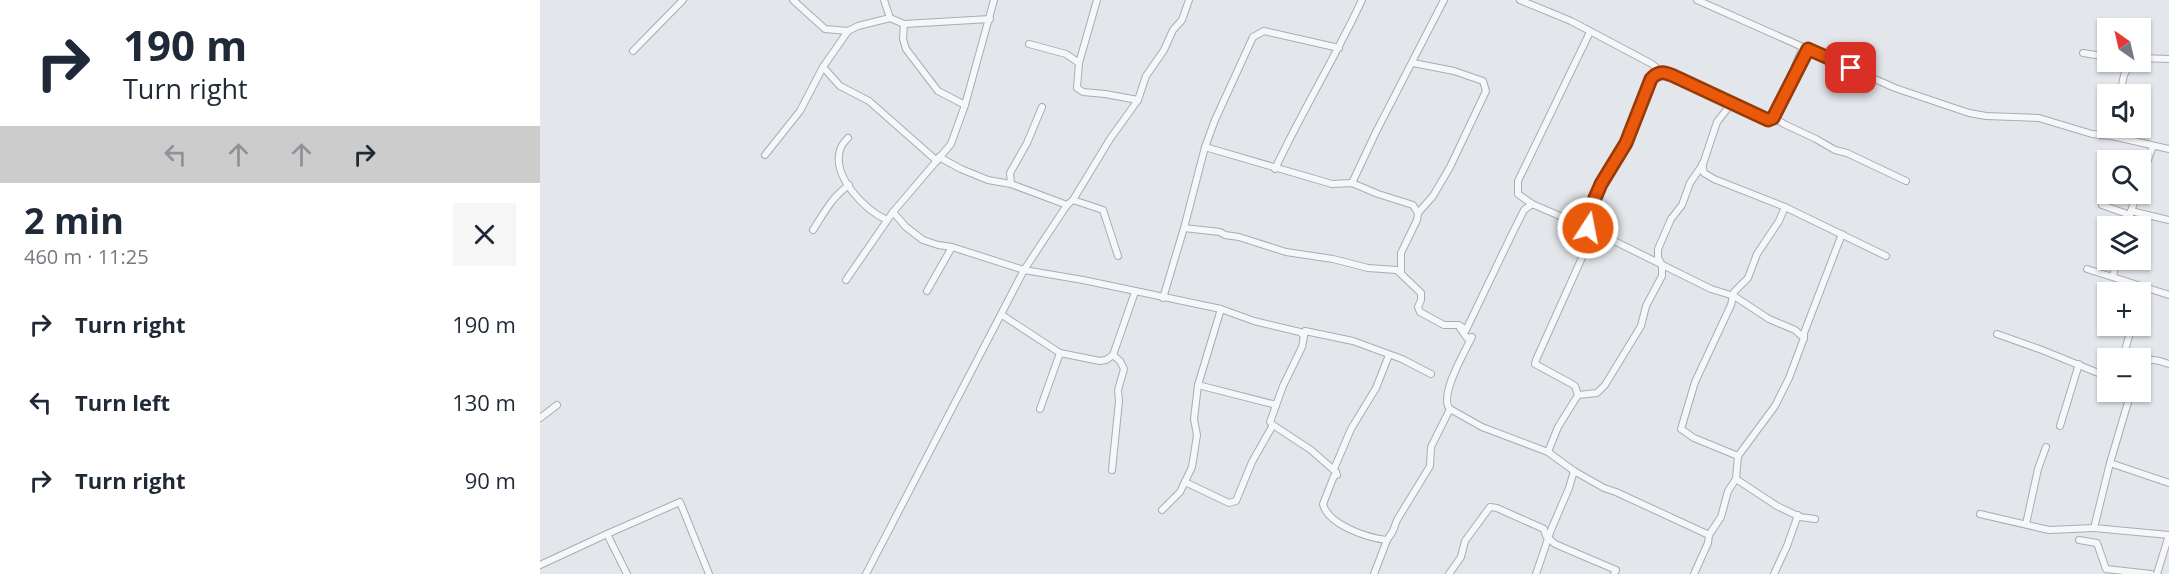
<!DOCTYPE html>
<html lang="en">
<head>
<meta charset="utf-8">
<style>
	body { margin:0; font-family:"Open Sans",sans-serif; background:#f6f6f7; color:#1f2937; height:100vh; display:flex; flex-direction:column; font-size:22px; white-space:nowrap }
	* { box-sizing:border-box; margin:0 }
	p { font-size:20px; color:#747a83 }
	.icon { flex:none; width:33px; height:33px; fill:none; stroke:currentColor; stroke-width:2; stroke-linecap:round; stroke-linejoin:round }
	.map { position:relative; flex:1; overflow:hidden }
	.side { display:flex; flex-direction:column; background:#fff; width:540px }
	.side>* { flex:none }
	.banner { background:#fff; color:#1f2937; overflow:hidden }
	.needle { width:39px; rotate:326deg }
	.controls { position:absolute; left:1557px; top:18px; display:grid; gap:12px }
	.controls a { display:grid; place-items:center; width:54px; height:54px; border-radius:0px; background:#fff; box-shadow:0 2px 4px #0004; font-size:30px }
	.pin { position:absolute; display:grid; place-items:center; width:51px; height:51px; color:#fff; margin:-26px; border-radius:12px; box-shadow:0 3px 9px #0006 }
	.me { position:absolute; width:66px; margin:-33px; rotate:11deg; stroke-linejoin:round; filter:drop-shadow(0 0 4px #0008) }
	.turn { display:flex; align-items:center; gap:21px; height:126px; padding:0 24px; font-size:27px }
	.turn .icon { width:78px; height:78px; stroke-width:2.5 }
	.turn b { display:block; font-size:42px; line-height:51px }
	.lanes { display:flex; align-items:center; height:57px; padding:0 24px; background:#0003; justify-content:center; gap:30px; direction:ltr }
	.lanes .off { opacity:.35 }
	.round { display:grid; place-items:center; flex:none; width:63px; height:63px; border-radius:0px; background:#f6f6f7 }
	.head { display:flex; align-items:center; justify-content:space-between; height:102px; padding:0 24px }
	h1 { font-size:36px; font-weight:700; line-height:45px }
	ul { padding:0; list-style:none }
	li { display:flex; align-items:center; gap:18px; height:78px; padding:0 24px }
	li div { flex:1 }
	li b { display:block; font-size:22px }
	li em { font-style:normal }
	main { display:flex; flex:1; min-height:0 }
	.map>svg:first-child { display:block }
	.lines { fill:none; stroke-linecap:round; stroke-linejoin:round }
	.street-casing { stroke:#a8adb4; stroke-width:8 }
	.street { stroke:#f6f7f9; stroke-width:6 }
	.route-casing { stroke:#983908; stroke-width:15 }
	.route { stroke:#ea580c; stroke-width:10 }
</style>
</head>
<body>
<main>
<section class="side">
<div class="banner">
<div class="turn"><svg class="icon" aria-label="right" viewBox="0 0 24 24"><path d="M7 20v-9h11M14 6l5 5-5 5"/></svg><div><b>190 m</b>Turn right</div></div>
<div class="lanes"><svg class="icon off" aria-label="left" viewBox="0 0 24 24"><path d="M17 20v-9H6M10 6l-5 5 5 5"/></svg><svg class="icon off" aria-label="ahead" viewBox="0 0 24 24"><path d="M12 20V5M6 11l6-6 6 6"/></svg><svg class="icon off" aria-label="ahead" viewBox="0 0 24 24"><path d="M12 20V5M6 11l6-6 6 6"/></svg><svg class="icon" aria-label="right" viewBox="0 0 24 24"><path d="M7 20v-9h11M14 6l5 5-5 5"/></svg></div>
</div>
<div class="head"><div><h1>2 min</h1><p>460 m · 11:25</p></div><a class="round"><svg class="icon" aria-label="close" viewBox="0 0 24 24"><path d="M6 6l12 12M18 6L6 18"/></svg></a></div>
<ul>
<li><svg class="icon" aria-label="right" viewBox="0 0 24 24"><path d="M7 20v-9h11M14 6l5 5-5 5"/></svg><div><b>Turn right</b></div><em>190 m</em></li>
<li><svg class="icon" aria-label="left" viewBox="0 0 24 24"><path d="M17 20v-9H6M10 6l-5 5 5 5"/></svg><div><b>Turn left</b></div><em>130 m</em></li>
<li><svg class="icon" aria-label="right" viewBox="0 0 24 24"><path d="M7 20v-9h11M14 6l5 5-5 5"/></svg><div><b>Turn right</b></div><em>90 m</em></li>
</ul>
</section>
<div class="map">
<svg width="1629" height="574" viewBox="0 0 1629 574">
	<rect width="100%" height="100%" fill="#e3e6ea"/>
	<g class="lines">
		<g class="street-casing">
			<g id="street">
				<polyline points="253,0 285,29 308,31 318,26 350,18 364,24 450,19"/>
				<polyline points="344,0 350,18"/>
				<polyline points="980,0 1031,21 1112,64 1122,72 1228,119 1233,118 1268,49"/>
				<polyline points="1157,0 1355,88 1429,113 1446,116 1499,118 1552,134 1572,136 1629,149"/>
				<polyline points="364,24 363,39 366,49 398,91 425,105"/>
				<polyline points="1050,32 978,181 978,194 992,204 1048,228 1171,289 1194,296 1229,319 1255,330 1264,338 1249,378 1235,406 1198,456 1196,479 1188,491 1181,517 1169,535 1168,543 1154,574"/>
				<polyline points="489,44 526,54 539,63 537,88 543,92 565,94 598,100"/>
				<polyline points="799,48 724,31 713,37 675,120 665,147 644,228 680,232 685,235 699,237 746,252 793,259 828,268 857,270 881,293 881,300 878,307 880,312 904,325 919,325 926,330 973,232 984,210 992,204"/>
				<polyline points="93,51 143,0"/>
				<polyline points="1543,53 1568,57"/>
				<polyline points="1600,58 1629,59"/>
				<polyline points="539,63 557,0"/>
				<polyline points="873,63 914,71 943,81 946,91 910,167 893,196 878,213"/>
				<polyline points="1255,66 1263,47"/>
				<polyline points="283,67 300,86 329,101 397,161"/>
				<polyline points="1580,94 1584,75 1591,62"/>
				<polyline points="1232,116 1244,124 1276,139 1295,150 1307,153 1366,181"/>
				<path d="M308 138C305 141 301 146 300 150 292 177 325 210 347 220"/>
				<polyline points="665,147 792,184 812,183 838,194 873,205 878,213 877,220 861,253 861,273"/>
				<polyline points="225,155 260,111 283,67 308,31"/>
				<polyline points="399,157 421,169 448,180 471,184 527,205 533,200 570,139 598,100 606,76 624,50 633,30 642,20 649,0"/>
				<polyline points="1162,164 1164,173 1174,179 1245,207 1346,256"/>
				<path d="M735 169C762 111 795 58 822 0"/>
				<polyline points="1600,182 1613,146"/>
				<polyline points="812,183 836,132 904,0"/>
				<polyline points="471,184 470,173 487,143 502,107"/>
				<polyline points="533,200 563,210 578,256"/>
				<polyline points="1562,205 1590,215"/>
				<polyline points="1591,211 1629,220"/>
				<polyline points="353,212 366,227 383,240 398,245 412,247 484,270 543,280 681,309 714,321 760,332 764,336 762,347 743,386 730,422 733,425 712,462 696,501 689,503 645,482"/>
				<polyline points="1043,221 1046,219 1061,184 1086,143 1111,79 1122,72"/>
				<polyline points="1586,226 1597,194"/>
				<path d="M273 230C284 213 292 197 309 185"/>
				<polyline points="1547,269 1629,295"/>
				<polyline points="1573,276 1577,260"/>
				<polyline points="306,280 353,212 411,144 425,105 454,0"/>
				<polyline points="387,291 412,247"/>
				<polyline points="623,298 644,228"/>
				<polyline points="1600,299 1604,287"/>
				<polyline points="462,315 520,353 560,361 566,360 573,355 595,292"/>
				<path d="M920 328 927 338 932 337C925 351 898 397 910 409L942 427 1008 452 1034 471 1064 488 1076 492 1169 535"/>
				<polyline points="1457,334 1502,350 1568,377"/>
				<polyline points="764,336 765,331 813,341 862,359 891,374"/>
				<polyline points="1264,338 1264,333 1302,234"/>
				<polyline points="1585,350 1592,326"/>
				<path d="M1600 368C1608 356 1617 360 1629 364"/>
				<polyline points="658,385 736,405"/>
				<polyline points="1591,392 1570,463 1629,483"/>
				<polyline points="1038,395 1057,393 1065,385 1101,326 1106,306 1122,276 1122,265 1118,258 1118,249 1131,219 1142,205 1150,183 1163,164 1177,122 1191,104"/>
				<polyline points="500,409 520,353"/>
				<polyline points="0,418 17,405"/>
				<path d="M733 425 771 450 796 472 797 475 794 476 783 504C788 525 828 538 847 540"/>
				<polyline points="1520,426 1539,364"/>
				<polyline points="1008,452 1018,427 1038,395 1035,386 1032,384 995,364 996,360 1049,242 1046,219"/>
				<polyline points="1198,456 1154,438 1141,429 1155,382 1191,305 1194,292 1208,278 1217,254 1239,221 1245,207"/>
				<polyline points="1570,463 1554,528 1629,535"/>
				<polyline points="794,469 811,429 836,388 849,355"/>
				<polyline points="572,470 579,401 578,390 584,369 580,361 573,355"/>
				<polyline points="1196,479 1237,506 1260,517 1275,519"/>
				<polyline points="622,510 640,492 652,467 657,435 654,419 658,385 681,309"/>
				<polyline points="1440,514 1509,530 1554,528"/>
				<polyline points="1486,524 1498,469 1506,447"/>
				<polyline points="1539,540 1557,543 1566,569 1611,574"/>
				<polyline points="0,565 67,534"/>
				<polyline points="87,574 67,534 140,502 169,574"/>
				<polyline points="326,574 484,270 527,205"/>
				<polyline points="834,574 847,540 853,531 857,520 890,466 891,447 910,409"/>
				<polyline points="909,574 921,557 925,541 950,507 957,508 1004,529 1006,536 1015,544 1076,570 1074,574"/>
				<polyline points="996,574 1011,530 1029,488 1034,471"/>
				<polyline points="1234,574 1247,546 1258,515"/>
				<polyline points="1617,574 1629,535"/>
			</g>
		</g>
		<use href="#street" class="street"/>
	</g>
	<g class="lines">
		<g class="route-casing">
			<path id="route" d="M1048 228 1046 219 1061 184 1086 143 1111 79C1120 69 1127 73 1138 78L1228 120 1233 118 1268 49 1311 68"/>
		</g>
		<use href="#route" class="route"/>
	</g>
</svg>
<div class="controls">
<a><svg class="needle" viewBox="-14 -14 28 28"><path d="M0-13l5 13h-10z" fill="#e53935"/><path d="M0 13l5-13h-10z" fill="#747a83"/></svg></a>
<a><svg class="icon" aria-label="sound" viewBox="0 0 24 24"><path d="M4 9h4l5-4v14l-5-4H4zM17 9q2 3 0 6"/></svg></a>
<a><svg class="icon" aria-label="search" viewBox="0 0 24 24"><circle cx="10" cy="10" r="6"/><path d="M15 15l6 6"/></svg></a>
<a><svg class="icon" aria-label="layers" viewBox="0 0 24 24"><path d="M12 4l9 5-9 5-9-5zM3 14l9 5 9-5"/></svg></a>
<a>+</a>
<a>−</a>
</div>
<div class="pin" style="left:1311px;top:68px;background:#d93025"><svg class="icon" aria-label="arrive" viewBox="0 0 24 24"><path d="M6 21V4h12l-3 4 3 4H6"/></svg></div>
<svg class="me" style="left:1048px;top:228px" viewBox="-20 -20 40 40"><circle r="17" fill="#ea580c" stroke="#fff" stroke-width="3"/><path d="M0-11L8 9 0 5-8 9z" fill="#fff"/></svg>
</div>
</main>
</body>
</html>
